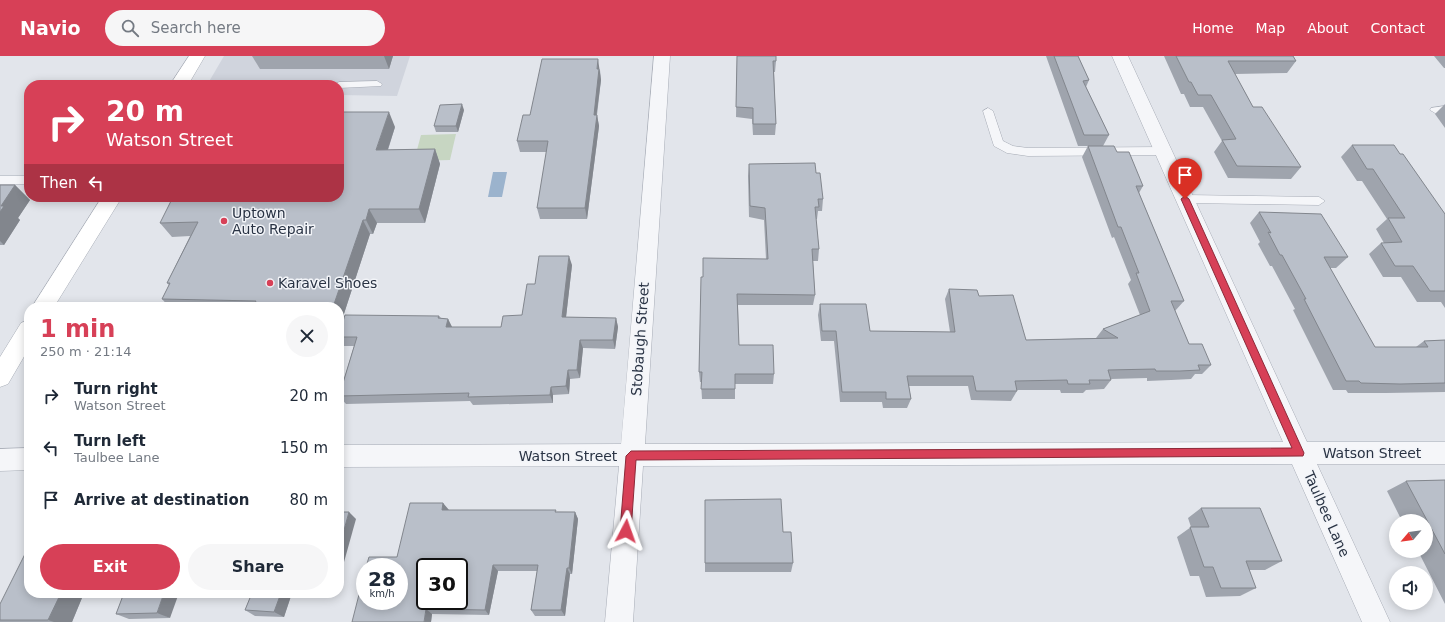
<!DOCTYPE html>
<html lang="en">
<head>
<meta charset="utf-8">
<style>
	body { margin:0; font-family:"DejaVu Sans",sans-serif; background:#f6f6f7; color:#1f2937; height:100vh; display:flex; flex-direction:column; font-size:15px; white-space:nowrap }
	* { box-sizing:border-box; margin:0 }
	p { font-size:13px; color:#747a83 }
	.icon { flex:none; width:22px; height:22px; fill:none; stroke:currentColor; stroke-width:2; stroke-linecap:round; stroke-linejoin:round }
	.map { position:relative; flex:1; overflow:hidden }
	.details { position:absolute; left:24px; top:246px; width:320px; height:296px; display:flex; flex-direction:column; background:#fff; border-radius:16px; box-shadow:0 2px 10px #0003 }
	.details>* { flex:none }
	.banner { position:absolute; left:24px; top:24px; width:320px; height:122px; border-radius:16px; box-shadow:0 2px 10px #0003; background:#d74057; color:#fff; overflow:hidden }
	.needle { width:26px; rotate:241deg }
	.buttons { position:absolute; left:1389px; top:458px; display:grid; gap:8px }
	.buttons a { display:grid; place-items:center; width:44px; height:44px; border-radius:50%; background:#fff; box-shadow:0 2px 10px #0003; font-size:20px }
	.speed { position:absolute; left:356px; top:502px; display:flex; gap:8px; font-size:20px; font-weight:700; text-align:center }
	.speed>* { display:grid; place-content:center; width:52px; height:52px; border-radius:50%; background:#fff; box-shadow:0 2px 10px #0003; line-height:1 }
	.speed small { font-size:10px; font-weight:400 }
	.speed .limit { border:2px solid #111; border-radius:6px; background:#fff; color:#111 }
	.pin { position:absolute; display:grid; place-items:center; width:34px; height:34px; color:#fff; margin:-41px -17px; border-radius:50% 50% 50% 0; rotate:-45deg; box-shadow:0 0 4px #0007 }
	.pin .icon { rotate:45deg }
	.me { position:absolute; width:44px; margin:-22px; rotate:4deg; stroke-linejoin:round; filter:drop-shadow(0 0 3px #0008) }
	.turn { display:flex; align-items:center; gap:14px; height:84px; padding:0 16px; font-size:18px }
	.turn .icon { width:52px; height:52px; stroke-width:2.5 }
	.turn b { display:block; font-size:28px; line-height:34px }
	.then { display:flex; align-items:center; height:38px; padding:0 16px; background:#0003; gap:8px; font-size:15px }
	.round { display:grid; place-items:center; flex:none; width:42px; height:42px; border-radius:21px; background:#f6f6f7 }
	.summary { display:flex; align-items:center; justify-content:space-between; height:68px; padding:0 16px }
	h1 { font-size:24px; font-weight:700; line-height:30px; color:#d74057 }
	.action { display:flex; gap:8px; margin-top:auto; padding:8px 16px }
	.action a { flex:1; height:46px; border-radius:24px; background:#d74057; color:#fff; font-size:16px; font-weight:700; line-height:46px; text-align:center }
	.action a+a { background:#f6f6f7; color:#1f2937 }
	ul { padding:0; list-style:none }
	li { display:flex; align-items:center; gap:12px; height:52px; padding:0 16px }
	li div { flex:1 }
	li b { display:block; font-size:15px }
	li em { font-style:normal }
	header { display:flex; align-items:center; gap:24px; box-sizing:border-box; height:56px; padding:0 20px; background:#d74057; color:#fff }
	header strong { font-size:19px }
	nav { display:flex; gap:22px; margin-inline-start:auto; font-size:14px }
	.search { width:280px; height:36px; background:#f6f6f7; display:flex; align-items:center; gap:10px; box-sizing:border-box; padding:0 14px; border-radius:22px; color:#747a83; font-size:15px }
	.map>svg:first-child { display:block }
	.built { fill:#d0d4dd }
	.green { fill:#c7d6c2 }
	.water { fill:#9bb3cd }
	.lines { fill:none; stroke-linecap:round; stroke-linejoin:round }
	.lane-casing { stroke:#a7acb6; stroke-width:1 }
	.street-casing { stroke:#a7acb6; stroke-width:1 }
	.secondary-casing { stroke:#a7acb6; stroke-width:1 }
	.lane { fill:#f5f6f9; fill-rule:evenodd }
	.street { fill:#f5f6f9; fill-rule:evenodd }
	.secondary { fill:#fff; fill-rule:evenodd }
	.wall { fill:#9fa4ad }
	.shaded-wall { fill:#82868d }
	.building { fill:#b9bfc9; stroke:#82868d; fill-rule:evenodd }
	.route { fill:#d74057; stroke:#8c2a39 }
	.poi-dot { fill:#d74057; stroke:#f2f4f8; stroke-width:1.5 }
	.labels { text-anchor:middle; stroke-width:3; stroke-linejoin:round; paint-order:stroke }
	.poi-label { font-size:14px; fill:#293344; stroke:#f2f4f8; text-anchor:start }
	.street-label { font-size:14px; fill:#293344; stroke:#f2f4f8 }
</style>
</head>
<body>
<header>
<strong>Navio</strong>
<div class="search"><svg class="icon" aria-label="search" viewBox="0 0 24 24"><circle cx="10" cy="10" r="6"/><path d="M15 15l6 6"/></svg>Search here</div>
<nav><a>Home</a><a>Map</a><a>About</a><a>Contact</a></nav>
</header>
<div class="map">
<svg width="1445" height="566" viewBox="0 0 1445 566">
	<rect width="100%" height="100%" fill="#e2e5eb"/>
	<polygon class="built" points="224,0 410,0 397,40 339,39 339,29 207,29"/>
	<polygon class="green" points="456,78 450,104 414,105 421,79"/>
	<polygon class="water" points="493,116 507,116 502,141 488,141"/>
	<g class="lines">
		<g class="lane-casing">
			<g id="lane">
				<polygon points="377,25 382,28 381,30 339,32 339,29 334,29 339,26"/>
				<polygon points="1445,50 1445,56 1435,57 1430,54 1431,52"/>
				<polygon points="988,52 993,55 1003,85 1013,90 1028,92 1163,91 1168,95 1163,99 1028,100 1007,97 994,90 993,87 983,55"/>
				<rect x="0" y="120" width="29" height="8"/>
				<polygon points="1185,139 1319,141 1325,145 1319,149 1185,147 1179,143"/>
			</g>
		</g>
		<g class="street-casing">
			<g id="street">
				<polygon points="654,0 670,0 645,388 1283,386 1112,0 1128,0 1307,386 1445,386 1445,408 1317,408 1390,566 1362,566 1292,408 643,410 633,566 605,566 619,410 339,411 339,389 621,388"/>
				<polygon points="29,392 29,414 0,415 0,393"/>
			</g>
		</g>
		<g class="secondary-casing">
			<g id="secondary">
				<polygon points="189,0 205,0 188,29 170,29"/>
				<polygon points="102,141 122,141 54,251 32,251"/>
				<polygon points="29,264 29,292 8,328 0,331 0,301 21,267"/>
			</g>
		</g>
		<use href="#lane" class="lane"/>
		<use href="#street" class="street"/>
		<use href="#secondary" class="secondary"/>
	</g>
	<g class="wall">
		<polygon points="252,0 393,0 389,13 260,13"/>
		<polygon points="737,0 776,5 775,16 774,16 776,68 775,79 753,79 752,63 736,61"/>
		<polygon points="1046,0 1078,0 1089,24 1086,31 1109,79 1103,90 1117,96 1143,130 1139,137 1184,245 1175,255 1189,288 1211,309 1202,318 1195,318 1191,323 1171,324 1147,325 1147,322 1111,323 1111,324 1104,333 1086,334 1083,337 1061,337 1060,334 1016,334 1017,335 1011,345 971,344 968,330 909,330 911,343 907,352 883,352 882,346 840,346 834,285 821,285 818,259 820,248 870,275 950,276 945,243 949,233 979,240 1026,284 1096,282 1103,273 1140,259 1128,228 1131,224 1114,181 1112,182 1082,101 1088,90 1078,90"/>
		<polygon points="1164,0 1293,0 1296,5 1287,17 1235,18 1253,51 1301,111 1291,123 1228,122 1214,96 1222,85 1203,51 1190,51 1184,38 1181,38"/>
		<polygon points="1434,0 1445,0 1445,12 1444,12"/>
		<polygon points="600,14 601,24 597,59 599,70 587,163 540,163 537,152 547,96 520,96 517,85 530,59"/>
		<polygon points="1445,48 1445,72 1435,58"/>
		<polygon points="464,54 458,76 436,76 434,70"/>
		<polygon points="395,71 388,94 435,93 440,108 425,167 377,167 373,178 370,178 339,273 339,251 169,251 162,243 169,229 167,227 190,180 172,181 160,167 339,141"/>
		<polygon points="1352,89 1400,98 1445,158 1445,252 1441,246 1417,246 1401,221 1383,221 1369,198 1381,187 1384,187 1376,173 1387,163 1362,125 1357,125 1341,101"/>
		<polygon points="749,108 816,117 823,143 822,155 818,155 817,163 816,163 819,193 818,205 813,205 815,239 813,249 738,249 739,289 774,318 773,328 735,328 735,343 702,343 701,326 700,326 699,316 703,221 766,203 764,164 749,161 748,120"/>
		<polygon points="0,129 15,129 30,144 18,162 20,164 4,189 0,189"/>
		<polygon points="1259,156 1348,201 1336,212 1330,212 1375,291 1416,291 1424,285 1445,284 1445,336 1386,337 1348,337 1346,334 1333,334 1293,254 1295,253 1272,210 1270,210 1258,188 1260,186 1250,167"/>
		<polygon points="572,209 566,261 616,262 618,271 615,293 583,292 580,322 570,323 569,338 553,339 553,347 473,349 470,345 346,348 339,340 354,290 344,290 339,283 339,278 439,260 441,262 448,263 452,271 501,271 522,259 535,228"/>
		<polygon points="1445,424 1445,548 1418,495 1426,495 1426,465 1402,465 1387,435 1406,425"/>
		<polygon points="443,447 448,454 575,456 578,463 572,518 570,518 565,560 535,560 531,554 537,515 498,515 489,559 432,558 431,566 397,501"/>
		<polygon points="1201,452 1282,505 1265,514 1249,514 1256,532 1240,540 1206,541 1199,520 1190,520 1177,481 1191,471 1188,462"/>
		<polygon points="783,476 793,507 791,516 705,516 705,507"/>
		<polygon points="29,537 84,537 72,566 0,566 0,548"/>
		<polygon points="124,537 170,562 129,563 116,558"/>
		<polygon points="252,537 292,537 284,561 255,560 245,554"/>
	</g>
	<g class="shaded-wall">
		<polygon points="384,0 393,0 389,13"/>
		<polygon points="598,3 601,24 595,70 594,59 597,13"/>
		<polygon points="462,48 464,54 458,76 456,70"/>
		<polygon points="389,56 395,71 383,108 376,94"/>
		<polygon points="597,59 599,70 587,163 585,152"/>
		<polygon points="435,93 440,108 425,167 419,153"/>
		<polygon points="15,129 30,144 18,162 20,164 4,189 0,185 0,156 1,150"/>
		<polygon points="369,153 377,167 373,178 366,164"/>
		<polygon points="363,164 370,178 339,273 339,251 333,251"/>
		<polygon points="569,200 572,209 565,270 562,261"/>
		<polygon points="616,262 618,271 615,293 613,284"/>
		<polygon points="448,263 452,271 446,271"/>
		<polygon points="580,284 583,292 580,322 577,314"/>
		<polygon points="568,314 570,323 569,338 566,330"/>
		<polygon points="551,331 553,339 553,347 550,339"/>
		<polygon points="443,447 449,454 442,454"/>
		<polygon points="349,456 356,463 339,524 339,492"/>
		<polygon points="575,456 578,463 572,518 569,512"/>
		<polygon points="493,509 498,515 489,559 485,554"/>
		<polygon points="567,512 570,518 565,560 561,554"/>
		<polygon points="61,537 84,537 72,566 54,566 48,564"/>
		<polygon points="164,537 179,537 170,562 157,557"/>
		<polygon points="281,537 292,537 284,561 274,556"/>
		<polygon points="426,553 432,558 431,566 424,566"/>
	</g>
	<g class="building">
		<polygon points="737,0 776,0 776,5 773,5 776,68 753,68 753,52 736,51"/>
		<polygon points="1054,0 1078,0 1089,24 1083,25 1109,79 1084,79"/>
		<polygon points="1176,0 1293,0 1296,5 1228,5 1253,51 1262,51 1301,111 1237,110 1222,84 1236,83 1211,39 1198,39 1191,26 1189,26"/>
		<polygon points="542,3 598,3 597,13 599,13 594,59 597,59 585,152 537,152 548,85 517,85 523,59 530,59"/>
		<polygon points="462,48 456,70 434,70 440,49"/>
		<polygon points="340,56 389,56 376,94 435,93 419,153 369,153 366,164 363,164 333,251 253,251 256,245 162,243 170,227 167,227 198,166 160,167 173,141 339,141 339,58"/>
		<polygon points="1352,89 1394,89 1400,98 1403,98 1445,158 1445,235 1430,235 1413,210 1395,210 1381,187 1402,186 1388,162 1405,162 1373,113 1367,113"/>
		<polygon points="1088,90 1114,90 1117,96 1129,96 1143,130 1136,130 1184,245 1171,245 1189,288 1202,288 1211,309 1198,309 1200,314 1180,315 1156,315 1155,313 1108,314 1111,324 1089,324 1090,328 1068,328 1067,324 1015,325 1017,335 976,335 973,320 907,320 911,343 886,343 886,336 842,336 836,275 822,275 820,248 866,248 870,275 955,276 949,233 977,234 979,240 1013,239 1026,284 1118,282 1103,273 1150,255 1136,217 1139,217 1121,171 1118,171"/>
		<polygon points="815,107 816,117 820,117 823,143 818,143 819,151 815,151 819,193 812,193 815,239 737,238 739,289 773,289 774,318 735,318 735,333 701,333 702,316 699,316 701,221 703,221 703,202 768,203 765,152 750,150 749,108"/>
		<polygon points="0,129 15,129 1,150 4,150 0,156"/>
		<polygon points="1259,156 1321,158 1348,201 1324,201 1375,291 1428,291 1424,285 1445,284 1445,327 1400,328 1361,327 1359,325 1346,325 1304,243 1306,243 1282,199 1280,199 1268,176 1271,177"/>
		<polygon points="539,200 569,200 562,261 616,262 613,284 580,284 577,314 568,314 566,330 551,331 550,339 468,341 469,337 339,340 357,281 339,281 339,278 345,259 439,260 438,262 448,263 446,271 501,271 503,260 522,259 527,228 535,228"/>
		<polygon points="1445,424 1445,498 1406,425"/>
		<polygon points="781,443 783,476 791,476 793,507 705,507 705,444"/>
		<path d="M410 447H443L442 454H556L555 456H575L569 512H567L561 554H531L538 509H493L485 554 426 553 424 566H352L365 515V545H399V511H366L369 501H397ZM425 511H459V545H425Z"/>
		<polygon points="1201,452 1260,452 1282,505 1246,505 1256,532 1221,532 1213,511 1204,511 1190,471 1209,471"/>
		<polygon points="339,456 349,456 339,492"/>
		<polygon points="29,490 29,537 61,537 48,564 0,564 0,548"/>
		<polygon points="124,537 164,537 157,557 116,558"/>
		<polygon points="252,537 281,537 274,556 245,554"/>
	</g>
	<polygon class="route" points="1185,140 1189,143 1304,397 1303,400 636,404 631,475 629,479 626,480 622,479 620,475 626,400 631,395 1292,392 1181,143"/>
	<g class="poi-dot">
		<circle cx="224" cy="165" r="4"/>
		<circle cx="270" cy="227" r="4"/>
	</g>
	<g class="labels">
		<g class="poi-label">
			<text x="232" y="162">Uptown<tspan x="232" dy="16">Auto Repair</tspan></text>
			<text x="278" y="232">Karavel Shoes</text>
		</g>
		<g class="street-label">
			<text transform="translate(640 283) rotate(-86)" y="5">Stobaugh Street</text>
			<text x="1372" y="402">Watson Street</text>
			<text x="568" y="405">Watson Street</text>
			<text transform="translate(1327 458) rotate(66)" y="5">Taulbee Lane</text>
		</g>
	</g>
</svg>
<div class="buttons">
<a><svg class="needle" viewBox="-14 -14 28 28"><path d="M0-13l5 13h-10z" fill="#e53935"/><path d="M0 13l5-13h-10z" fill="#747a83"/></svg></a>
<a><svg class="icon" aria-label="sound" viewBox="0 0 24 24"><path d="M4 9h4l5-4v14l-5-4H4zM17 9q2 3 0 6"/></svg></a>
</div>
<div class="speed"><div>28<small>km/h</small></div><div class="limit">30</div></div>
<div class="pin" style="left:1185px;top:143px;background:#d93025"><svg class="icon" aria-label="arrive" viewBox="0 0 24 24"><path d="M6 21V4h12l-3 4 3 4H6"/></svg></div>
<svg class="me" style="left:626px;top:475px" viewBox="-20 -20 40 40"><path d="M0-17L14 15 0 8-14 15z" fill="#d74057" stroke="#fff" stroke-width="4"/></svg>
<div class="banner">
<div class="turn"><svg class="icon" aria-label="right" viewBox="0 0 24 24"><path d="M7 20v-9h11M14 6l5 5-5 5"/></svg><div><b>20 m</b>Watson Street</div></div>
<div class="then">Then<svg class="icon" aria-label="left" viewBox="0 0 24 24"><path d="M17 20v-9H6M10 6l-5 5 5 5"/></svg></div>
</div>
<section class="details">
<div class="summary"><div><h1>1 min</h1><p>250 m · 21:14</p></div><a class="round"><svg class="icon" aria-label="close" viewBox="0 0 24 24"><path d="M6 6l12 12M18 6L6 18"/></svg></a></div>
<ul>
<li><svg class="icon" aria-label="right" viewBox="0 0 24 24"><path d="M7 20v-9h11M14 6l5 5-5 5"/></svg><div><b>Turn right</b><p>Watson Street</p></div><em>20 m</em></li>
<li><svg class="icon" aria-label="left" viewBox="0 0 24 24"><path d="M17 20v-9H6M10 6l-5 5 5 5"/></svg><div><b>Turn left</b><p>Taulbee Lane</p></div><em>150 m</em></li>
<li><svg class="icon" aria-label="arrive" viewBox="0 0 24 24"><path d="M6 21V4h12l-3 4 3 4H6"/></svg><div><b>Arrive at destination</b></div><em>80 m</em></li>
</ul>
<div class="action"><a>Exit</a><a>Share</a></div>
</section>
</div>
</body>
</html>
